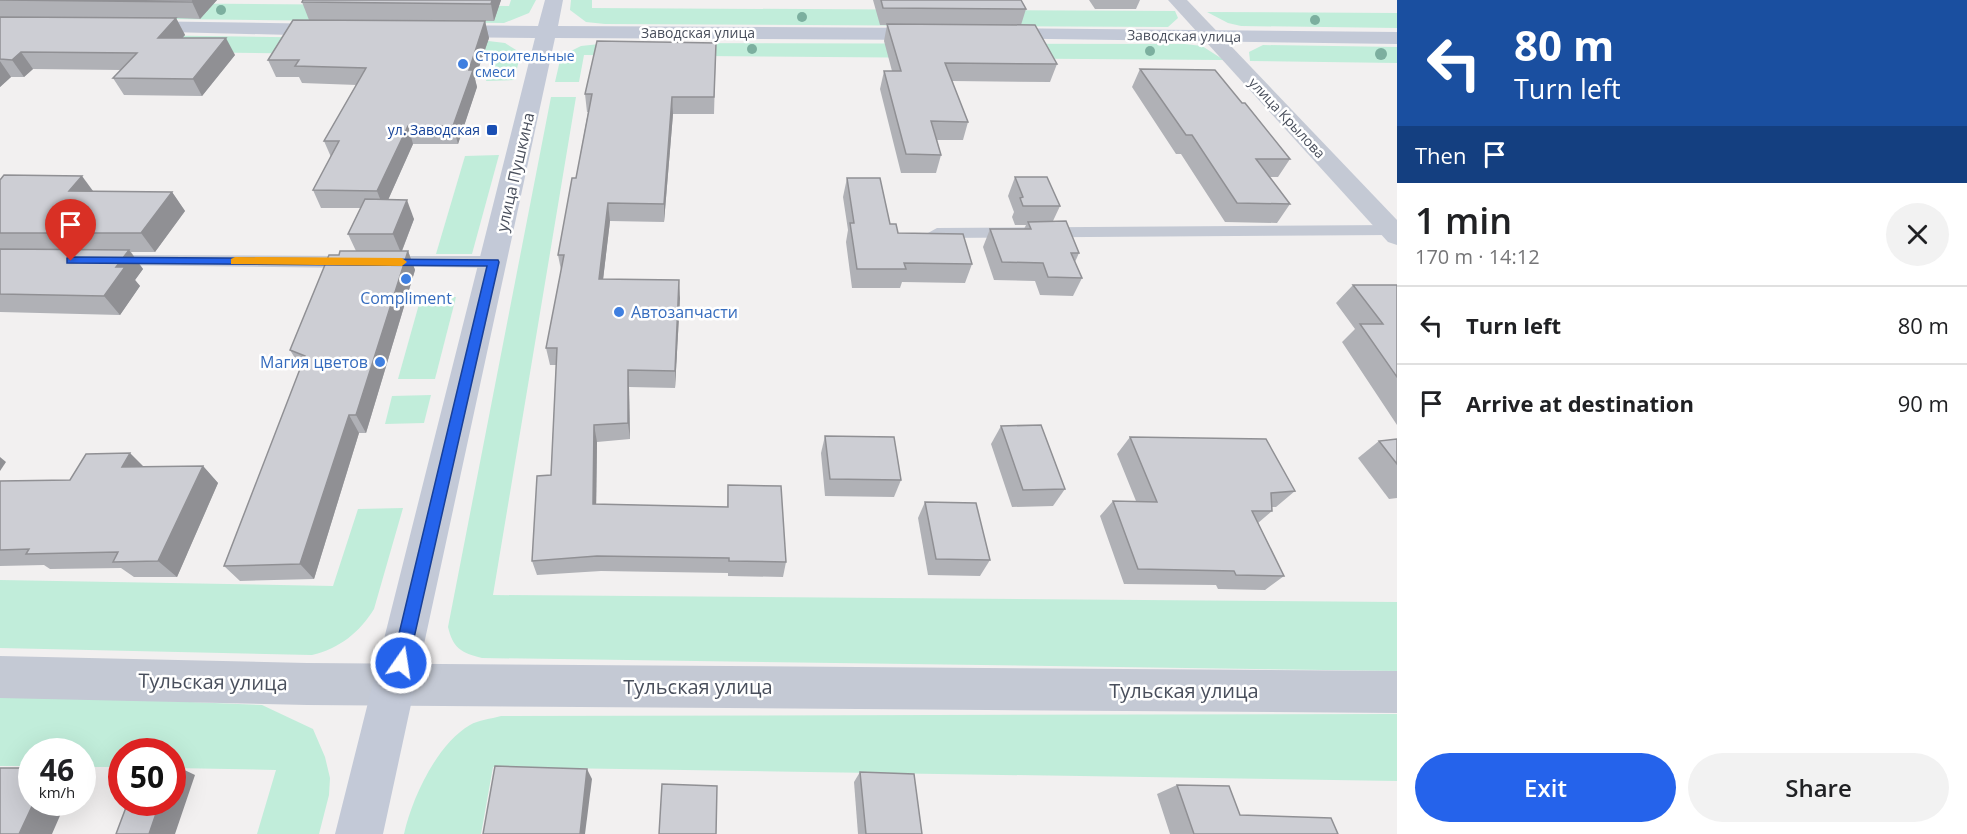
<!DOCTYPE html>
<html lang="en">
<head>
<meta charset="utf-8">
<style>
	body { margin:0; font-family:"Open Sans",sans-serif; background:#f2f2f2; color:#202124; height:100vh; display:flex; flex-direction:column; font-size:22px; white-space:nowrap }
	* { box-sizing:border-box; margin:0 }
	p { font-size:20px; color:#757577 }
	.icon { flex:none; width:33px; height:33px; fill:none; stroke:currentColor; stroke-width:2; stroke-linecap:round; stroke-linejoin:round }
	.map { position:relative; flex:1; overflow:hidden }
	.drawer { display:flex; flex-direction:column; background:#fff; width:570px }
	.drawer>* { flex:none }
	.hud { background:#1a4fa0; color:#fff; overflow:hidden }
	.speed { position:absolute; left:18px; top:738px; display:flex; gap:12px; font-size:30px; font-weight:700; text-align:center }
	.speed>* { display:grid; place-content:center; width:78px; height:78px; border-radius:50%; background:#fff; box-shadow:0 6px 24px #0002; line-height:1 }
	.speed small { font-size:15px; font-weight:400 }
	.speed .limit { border:9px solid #d22; background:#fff; color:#111 }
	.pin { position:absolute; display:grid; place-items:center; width:51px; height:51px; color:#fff; margin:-62px -26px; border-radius:50% 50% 50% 0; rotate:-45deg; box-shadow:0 0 6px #0007 }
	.pin .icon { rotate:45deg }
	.me { position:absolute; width:66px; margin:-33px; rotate:13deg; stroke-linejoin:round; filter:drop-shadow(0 0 4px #0008) }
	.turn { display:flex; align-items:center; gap:21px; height:126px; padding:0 18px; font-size:27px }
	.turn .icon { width:78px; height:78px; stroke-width:2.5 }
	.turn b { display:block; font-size:42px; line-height:51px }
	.then { display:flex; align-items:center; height:57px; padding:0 18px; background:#0003; gap:12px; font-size:22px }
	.round { display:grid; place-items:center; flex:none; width:63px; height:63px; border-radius:32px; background:#f2f2f2 }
	.overview { display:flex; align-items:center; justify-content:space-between; height:102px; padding:0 18px }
	h1 { font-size:36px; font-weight:600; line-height:45px }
	.button { display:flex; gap:12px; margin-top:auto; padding:12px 18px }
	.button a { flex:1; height:69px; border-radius:36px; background:#2563eb; color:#fff; font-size:24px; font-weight:600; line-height:69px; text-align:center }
	.button a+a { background:#f2f2f2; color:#202124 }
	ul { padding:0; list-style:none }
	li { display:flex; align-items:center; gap:18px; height:78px; padding:0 18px; border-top:2px solid #e0e0e0 }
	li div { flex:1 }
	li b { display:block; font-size:22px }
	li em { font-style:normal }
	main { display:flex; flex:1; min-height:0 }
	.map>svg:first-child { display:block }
	.green { fill:#c1edda }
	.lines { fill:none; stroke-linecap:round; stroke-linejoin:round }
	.lane { fill:#c4c9d4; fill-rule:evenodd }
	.street { fill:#c4c9d4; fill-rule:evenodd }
	.secondary { fill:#c3c9d7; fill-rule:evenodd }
	.tree { fill:#7caf9f }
	.wall { fill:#b0b1b6 }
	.shaded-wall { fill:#909094 }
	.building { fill:#cdced4; stroke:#909094; stroke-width:1.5 }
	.route { fill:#2563eb; stroke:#184099; stroke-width:1.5 }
	.slow { fill:#f59e0b }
	.shop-dot { fill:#3f7fe0; stroke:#fff; stroke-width:2 }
	.transit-dot { fill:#1a4fb4; stroke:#fff; stroke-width:2 }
	.labels { text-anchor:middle; stroke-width:5; stroke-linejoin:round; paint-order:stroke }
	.far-street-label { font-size:14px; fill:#494f5c; stroke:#fff }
	.far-shop-label { font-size:14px; fill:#366cbe; stroke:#fff; text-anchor:start }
	.far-transit-label { font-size:14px; fill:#164399; stroke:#fff; text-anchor:end }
	.street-label { font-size:16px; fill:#494f5c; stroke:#fff }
	.shop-label { font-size:16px; fill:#366cbe; stroke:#fff }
	.near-street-label { font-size:20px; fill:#494f5c; stroke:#fff }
</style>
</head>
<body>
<main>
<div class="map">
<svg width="1397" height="834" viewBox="0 0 1397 834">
	<rect width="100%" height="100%" fill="#f2f0f0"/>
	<g class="green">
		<polygon points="511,0 536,0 529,13 504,23 0,17 0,2 509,6"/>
		<polygon points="571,0 592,0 592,8 1175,11 1178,18 1168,27 605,24 586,22 570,10"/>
		<polygon points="1207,12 1397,13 1397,28 1241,26 1228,23"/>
		<polygon points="0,33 480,40 505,43 521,53 514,80 486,81 494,56 0,50"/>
		<polygon points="609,43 1185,44 1202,46 1224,60 584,55 579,82 555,82 561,56 581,46"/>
		<polygon points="1263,45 1397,47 1397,63 1250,61 1249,52"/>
		<path d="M551 97H576L493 595 1397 602V671L482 658C461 653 453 648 448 627Z"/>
		<polygon points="499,155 472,254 436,254 465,156"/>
		<polygon points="421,297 456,297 435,379 398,379"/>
		<polygon points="431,395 424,423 385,424 392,396"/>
		<path d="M403 508 374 609C360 632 339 649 312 655L0 648V580L333 586 358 509Z"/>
		<polygon points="0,694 262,705 313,729 325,757 330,778 329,795 319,834 257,834 276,770 173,768 172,752 122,752 121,767 83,767 82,752 32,752 31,766 0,766"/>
		<path d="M1397 714V781L493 767 481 834H404C412 798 437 744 470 725 478 720 491 719 501 716Z"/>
	</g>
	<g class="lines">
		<g class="lane">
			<polygon points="1392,225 1397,226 1397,234 1392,235 937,238 928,233 937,228"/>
			<polygon points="109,255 353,256 362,262 353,268 103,265 100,261"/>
			<polygon points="385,256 494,256 503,262 494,268 379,266 376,262 379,258"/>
		</g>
		<g class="street">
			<polygon points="1168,0 1187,0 1397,220 1397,245 1388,242"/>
			<polygon points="0,656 307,663 1397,671 1397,713 307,705 0,698"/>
		</g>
		<g class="secondary">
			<polygon points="545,0 563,0 558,26 931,28 938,30 941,34 938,38 931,40 555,38 383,834 335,834 535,38 443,37 436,35 433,31 436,27 443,25 538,26"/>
			<polygon points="137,21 331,24 338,26 341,30 338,34 331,36 130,31 127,27 130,23"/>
			<polygon points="995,28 1397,32 1397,44 988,38 985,34 988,30"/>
		</g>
	</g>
	<g class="tree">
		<circle cx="221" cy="10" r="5"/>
		<circle cx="802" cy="17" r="5"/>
		<circle cx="1315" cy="20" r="5"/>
		<circle cx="752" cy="49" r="5"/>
		<circle cx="1150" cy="51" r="5"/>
		<circle cx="1381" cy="54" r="6"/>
	</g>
	<g class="wall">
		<polygon points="0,0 217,0 200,19 176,18 185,35 182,38 235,55 202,96 124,95 113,78 121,70 33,69 24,77 11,77 0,87"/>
		<polygon points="303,0 501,0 494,21 309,20 302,2"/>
		<polygon points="873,0 1021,0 1026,9 1021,25 1057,64 1050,82 952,81 968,122 963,140 937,140 941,155 936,173 901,173 880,89 884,71 892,71 884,41 887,25 880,25"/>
		<polygon points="1089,0 1140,0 1136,9 1095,9"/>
		<polygon points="485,21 489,38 475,79 477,87 458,144 413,144 388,200 414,219 402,251 408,251 415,270 366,433 359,433 314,579 240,581 224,566 301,368 290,350 339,255 356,251 348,234 361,208 321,208 313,190 331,157 324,141 357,85 302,83 299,77 276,77 268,60"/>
		<polygon points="716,43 714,114 673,114 664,222 610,221 603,279 680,298 675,388 629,387 630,439 597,442 596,504 727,507 728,485 786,562 783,577 728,576 728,573 601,571 537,575 532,561 551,475 556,365 550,365 546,348 561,270 558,255 576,178 588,112 587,112 585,94"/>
		<polygon points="1140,69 1242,103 1290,159 1278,177 1270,177 1290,204 1277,223 1225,222 1181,154 1176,154 1132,87"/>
		<polygon points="1015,177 1060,206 1053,221 1079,253 1075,262 1082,278 1073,296 1040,295 1035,281 994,280 983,247 990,229 1024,229 1026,225 1015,225 1012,217 1014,212 1008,196"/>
		<polygon points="847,178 898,233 972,264 965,283 902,282 900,288 852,288 846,242 848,230 843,197"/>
		<polygon points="0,180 93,191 172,192 185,211 155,252 131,252 143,269 135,280 140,286 120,315 0,312"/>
		<polygon points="1353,285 1397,285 1397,425 1342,342 1355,329 1336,303"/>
		<polygon points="1001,426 1065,489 1053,506 1012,507 991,444"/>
		<polygon points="825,436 901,480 894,497 825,496 821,453"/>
		<polygon points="1130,437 1295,491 1276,507 1272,507 1272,511 1258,523 1284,576 1265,590 1218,589 1216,585 1124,584 1100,516 1113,501 1136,501 1117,454"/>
		<polygon points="1397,439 1397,498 1389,499 1358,458 1379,441"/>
		<polygon points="203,466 218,483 177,577 134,577 121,568 50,569 44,565 0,566 0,481 70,480 144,467"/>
		<polygon points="925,502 990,560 980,576 928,575 918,518"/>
		<polygon points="860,772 922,834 858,834 854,782"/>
		<polygon points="1177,785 1240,815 1338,834 1170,834 1157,794"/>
	</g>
	<g class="shaded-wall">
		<polygon points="194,0 217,0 200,19 192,2"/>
		<polygon points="492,0 501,0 494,21 491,4"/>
		<polygon points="176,18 185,35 167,55 158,38"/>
		<polygon points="485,21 489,38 475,79 477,87 458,144 453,126 469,70"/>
		<polygon points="226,38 235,55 202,96 193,79"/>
		<polygon points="21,52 33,69 24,77 12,60"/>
		<polygon points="0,61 11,77 0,87"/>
		<polygon points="672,97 673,114 664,222 664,204"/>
		<polygon points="408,126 413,144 384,209 377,191"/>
		<polygon points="82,176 96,195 69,191"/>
		<polygon points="172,192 185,211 155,252 141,233"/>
		<polygon points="407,200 414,219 401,253 393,234"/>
		<polygon points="608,203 610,221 601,297 599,279"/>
		<polygon points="129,250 143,269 135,280 140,286 120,315 104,296 116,267"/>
		<polygon points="408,251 415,270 366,433 356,415"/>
		<polygon points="679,280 680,298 675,388 675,371"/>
		<polygon points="628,370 629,387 630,439 628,423"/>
		<polygon points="349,415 359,433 314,579 300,564"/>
		<polygon points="594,425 597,442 596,519 593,504"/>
		<polygon points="130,453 148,471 122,467"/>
		<polygon points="0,457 6,462 0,471"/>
		<polygon points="203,466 218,483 177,577 158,561"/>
		<polygon points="174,765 195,775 175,834 149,834 160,802 172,802 172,769"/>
		<polygon points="587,769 592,779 585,834 580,834"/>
		<polygon points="34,802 66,802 52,834 19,834"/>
	</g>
	<g class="building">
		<polygon points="0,0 194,0 192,2"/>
		<polygon points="303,0 492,0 491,4 302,2"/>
		<polygon points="881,0 1021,0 1026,9 883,8"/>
		<polygon points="0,17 176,18 158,38 226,38 193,79 113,78 137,53 21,52 12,60 0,59"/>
		<polygon points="293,20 485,21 469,70 473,70 453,126 408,126 377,191 313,190 339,141 324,141 366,68 295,66 299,60 268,60"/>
		<polygon points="887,24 1035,25 1057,64 945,63 968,122 931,121 941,155 906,154 884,71 901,71"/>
		<polygon points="597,41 716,43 714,97 672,97 664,204 608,203 599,279 679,280 675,371 628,370 628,423 594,425 593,504 728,507 728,485 781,486 786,562 729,561 729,558 597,556 532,561 537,476 551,475 557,348 546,348 564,255 558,255 572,178 576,178 592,94 585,94"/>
		<polygon points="1140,69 1215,70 1242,103 1245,103 1290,159 1256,159 1290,204 1237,203 1192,135 1186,135"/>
		<polygon points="4,175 82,176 69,191 172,192 141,233 0,233 0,180"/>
		<polygon points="1015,177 1047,177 1060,206 1023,206 1020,198 1023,197"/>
		<polygon points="847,178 880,178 890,224 896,224 898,233 963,234 972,264 904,263 906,269 857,269 850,223 854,223"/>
		<polygon points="365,199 407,200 393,234 348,234"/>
		<polygon points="1066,221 1079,253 1071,253 1082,278 1048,277 1043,263 1002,262 990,229 1031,229 1028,222"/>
		<polygon points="0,249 129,250 116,267 125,267 104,296 0,294"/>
		<polygon points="340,251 408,251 356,415 349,415 300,564 224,566 305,356 290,350 329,255 339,255"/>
		<polygon points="1353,285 1397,285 1397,377 1360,324 1383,324"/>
		<polygon points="1041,425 1065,489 1023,490 1001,426"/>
		<polygon points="825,436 894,437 901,480 830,479"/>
		<polygon points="1130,437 1266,439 1295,491 1271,493 1272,511 1252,511 1284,576 1236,575 1234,571 1138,569 1113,501 1157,502"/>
		<polygon points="1397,439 1397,464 1379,441"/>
		<polygon points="130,453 122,467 203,466 158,561 113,562 118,552 26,554 29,549 0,550 0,481 70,480 86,454"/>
		<polygon points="925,502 976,503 990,560 936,559"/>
		<polygon points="495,766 587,769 580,834 483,834"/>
		<polygon points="0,768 32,768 32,802 34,802 19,834 0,834"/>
		<polygon points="860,772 914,774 922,834 866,834"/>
		<polygon points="662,784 717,786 716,834 659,834"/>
		<polygon points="1177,785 1229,786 1240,815 1331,818 1338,834 1194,834"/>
		<polygon points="128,802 160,802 149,834 116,834"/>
	</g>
	<polygon class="route" points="71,257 498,260 499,262 407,669 401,671 395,669 392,663 487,266 67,263 67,258"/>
	<polygon class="slow" points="235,257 402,258 407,262 402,266 231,264 231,259"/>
	<g class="shop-dot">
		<circle cx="463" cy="64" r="6"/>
		<circle cx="406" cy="279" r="6"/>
		<circle cx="619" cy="312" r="6"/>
		<circle cx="380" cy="362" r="6"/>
	</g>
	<rect class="transit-dot" x="486" y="124" width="12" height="12" rx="3"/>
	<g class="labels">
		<g class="far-street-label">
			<text x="698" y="38">Заводская улица</text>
			<text transform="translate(1184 36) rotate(1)" y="5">Заводская улица</text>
			<text transform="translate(1287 118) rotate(47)" y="5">улица Крылова</text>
		</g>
		<g class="far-shop-label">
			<text x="475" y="61">Строительные<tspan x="475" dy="16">смеси</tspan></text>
		</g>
		<g class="far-transit-label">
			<text x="480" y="135">ул. Заводская</text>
		</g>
		<g class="street-label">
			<text transform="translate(515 172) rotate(-77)" y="6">улица Пушкина</text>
		</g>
		<g class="shop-label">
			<text x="406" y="304">Compliment</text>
			<text x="631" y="318" text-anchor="start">Автозапчасти</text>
			<text x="368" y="368" text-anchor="end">Магия цветов</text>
		</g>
		<g class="near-street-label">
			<text transform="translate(213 682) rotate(1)" y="7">Тульская улица</text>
			<text x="698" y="694">Тульская улица</text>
			<text x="1184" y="698">Тульская улица</text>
		</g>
	</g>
</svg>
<div class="speed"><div>46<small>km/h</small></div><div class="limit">50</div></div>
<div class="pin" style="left:71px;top:261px;background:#d93025"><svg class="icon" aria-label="arrive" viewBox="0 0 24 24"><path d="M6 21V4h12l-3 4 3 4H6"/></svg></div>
<svg class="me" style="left:401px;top:663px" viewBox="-20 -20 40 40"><circle r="17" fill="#2563eb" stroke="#fff" stroke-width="3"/><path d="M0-11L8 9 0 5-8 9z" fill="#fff"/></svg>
</div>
<section class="drawer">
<div class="hud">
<div class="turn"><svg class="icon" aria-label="left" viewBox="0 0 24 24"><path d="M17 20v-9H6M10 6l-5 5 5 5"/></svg><div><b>80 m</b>Turn left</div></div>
<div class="then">Then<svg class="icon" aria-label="arrive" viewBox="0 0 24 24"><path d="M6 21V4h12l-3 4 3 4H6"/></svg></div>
</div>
<div class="overview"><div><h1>1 min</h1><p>170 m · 14:12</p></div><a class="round"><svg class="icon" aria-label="close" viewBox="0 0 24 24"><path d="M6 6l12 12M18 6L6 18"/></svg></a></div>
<ul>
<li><svg class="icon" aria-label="left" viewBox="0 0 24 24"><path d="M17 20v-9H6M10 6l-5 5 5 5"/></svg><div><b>Turn left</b></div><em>80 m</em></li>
<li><svg class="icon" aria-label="arrive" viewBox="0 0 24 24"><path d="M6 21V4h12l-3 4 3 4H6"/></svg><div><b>Arrive at destination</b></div><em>90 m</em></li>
</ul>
<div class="button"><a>Exit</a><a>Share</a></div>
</section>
</main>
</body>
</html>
